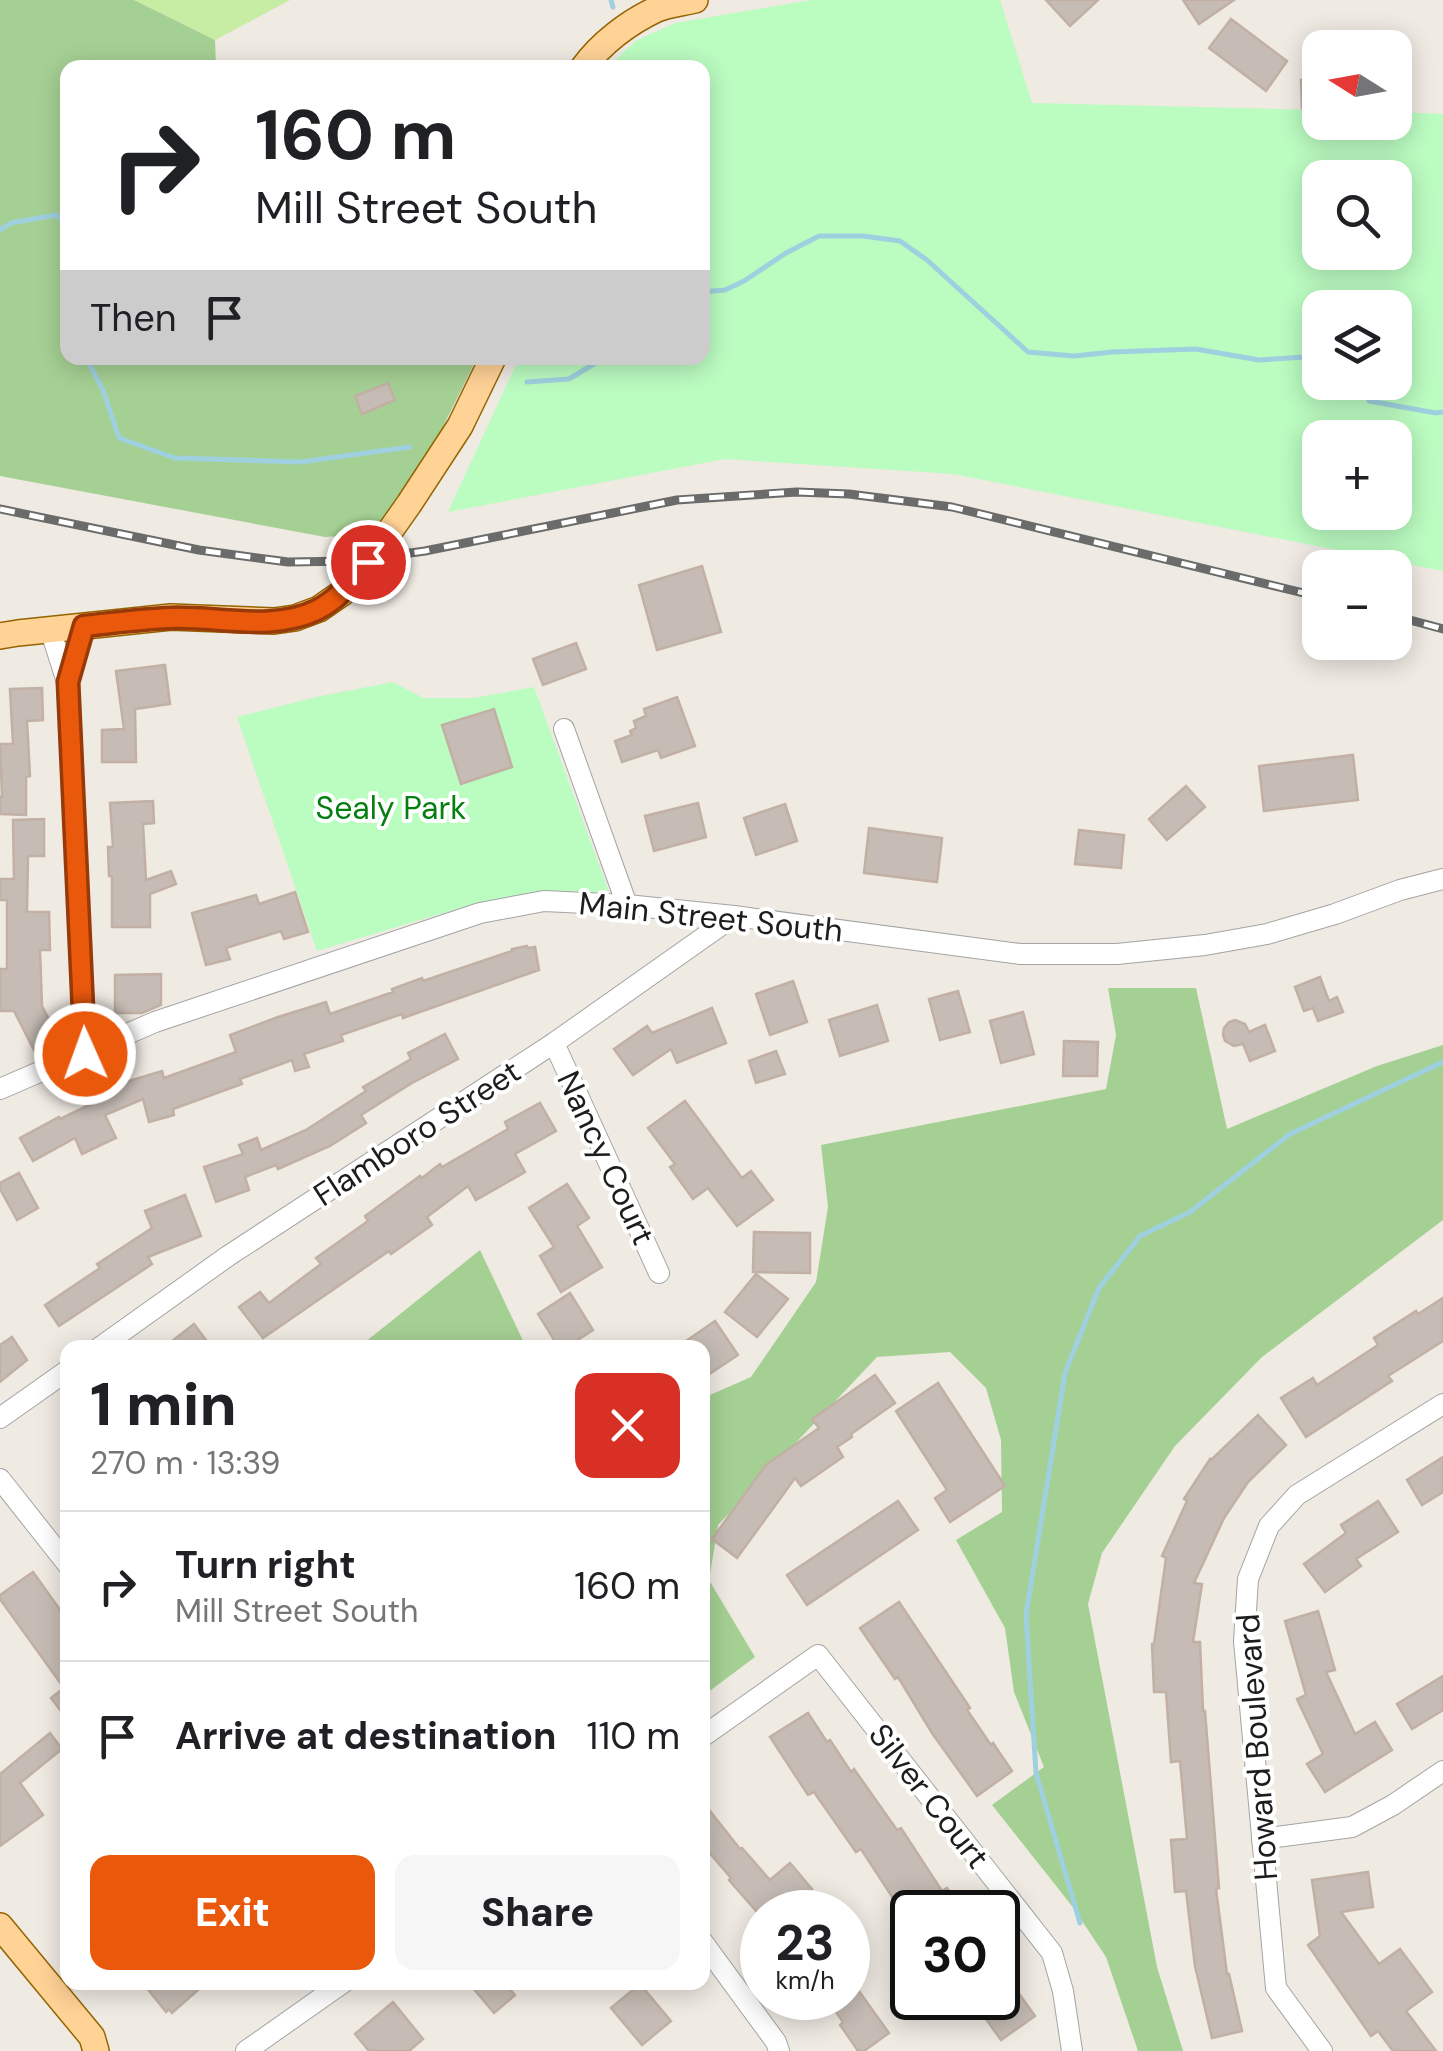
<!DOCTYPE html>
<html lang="en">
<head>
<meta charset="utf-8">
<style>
	body { margin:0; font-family:"DM Sans",sans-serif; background:#f6f6f6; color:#202124; height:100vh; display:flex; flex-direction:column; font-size:38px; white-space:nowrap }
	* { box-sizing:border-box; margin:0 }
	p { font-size:32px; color:#757577 }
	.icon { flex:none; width:55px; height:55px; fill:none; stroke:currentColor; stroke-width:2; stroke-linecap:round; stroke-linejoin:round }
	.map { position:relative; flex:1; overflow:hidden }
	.panel { position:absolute; left:60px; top:1340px; width:650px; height:650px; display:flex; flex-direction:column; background:#fff; border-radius:20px; box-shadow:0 5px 25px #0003 }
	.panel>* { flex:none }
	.top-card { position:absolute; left:60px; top:60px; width:650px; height:305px; border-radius:20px; box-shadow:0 5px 25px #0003; background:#fff; color:#202124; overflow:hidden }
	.needle { width:65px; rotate:281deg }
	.buttons { position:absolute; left:1302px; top:30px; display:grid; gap:20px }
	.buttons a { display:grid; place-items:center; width:110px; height:110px; border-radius:20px; background:#fff; box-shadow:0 5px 25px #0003; font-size:50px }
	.speed { position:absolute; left:740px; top:1890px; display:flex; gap:20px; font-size:50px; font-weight:700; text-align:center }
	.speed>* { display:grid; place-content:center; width:130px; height:130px; border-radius:50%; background:#fff; box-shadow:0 5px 25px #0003; line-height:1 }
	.speed small { font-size:25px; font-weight:400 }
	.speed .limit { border:5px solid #111; border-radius:15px; background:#fff; color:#111 }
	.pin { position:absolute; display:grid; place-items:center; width:85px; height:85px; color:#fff; margin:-42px; border:5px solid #fff; border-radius:50%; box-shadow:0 2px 10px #0007 }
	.me { position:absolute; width:110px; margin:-55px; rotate:358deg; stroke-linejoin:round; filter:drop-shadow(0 0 8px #0008) }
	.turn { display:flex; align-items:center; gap:35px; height:210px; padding:0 30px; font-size:45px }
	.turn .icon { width:130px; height:130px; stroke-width:2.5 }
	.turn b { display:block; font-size:70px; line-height:85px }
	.then { display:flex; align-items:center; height:95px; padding:0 30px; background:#0003; gap:20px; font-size:38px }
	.round { display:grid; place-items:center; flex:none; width:105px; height:105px; border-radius:20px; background:#f6f6f6 }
	.overview { display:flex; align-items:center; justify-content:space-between; height:170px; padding:0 30px }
	h1 { font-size:60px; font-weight:800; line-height:75px }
	.cta { display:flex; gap:20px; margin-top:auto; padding:20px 30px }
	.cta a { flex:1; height:115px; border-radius:20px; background:#ea580c; color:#fff; font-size:40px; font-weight:800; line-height:115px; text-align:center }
	.cta a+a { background:#f6f6f6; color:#202124 }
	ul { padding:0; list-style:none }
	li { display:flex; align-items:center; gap:30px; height:150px; padding:0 30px; border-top:2px solid #e0e0e0 }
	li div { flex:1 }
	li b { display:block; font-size:38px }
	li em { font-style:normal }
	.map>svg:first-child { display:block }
	.grass { fill:#c7eca4 }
	.forest { fill:#a5d094 }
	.park { fill:#bbfcc1; fill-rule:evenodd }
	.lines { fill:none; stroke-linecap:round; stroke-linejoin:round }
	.stream { stroke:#9fd0df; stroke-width:5 }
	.building { fill:#c6bcb5; stroke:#c1b0a3; stroke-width:2.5 }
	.minor-casing { stroke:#a4a4a4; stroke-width:22 }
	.major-casing { stroke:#956400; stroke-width:28 }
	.minor { stroke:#fff; stroke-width:20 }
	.major { stroke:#ffd296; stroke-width:25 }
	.rail-casing { stroke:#6b6b6b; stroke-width:9 }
	.rail { stroke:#fff; stroke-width:5; stroke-dasharray:15; stroke-linecap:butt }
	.route-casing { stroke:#983908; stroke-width:25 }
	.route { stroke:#ea580c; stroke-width:18 }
	.labels { text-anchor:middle; stroke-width:8; stroke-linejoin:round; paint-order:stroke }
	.park-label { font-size:32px; fill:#067f11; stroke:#fff }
	.street-label { font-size:32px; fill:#1d1d1d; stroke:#fff }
</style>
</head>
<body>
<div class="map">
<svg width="1443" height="2051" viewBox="0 0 1443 2051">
	<rect width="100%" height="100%" fill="#efeae2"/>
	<polygon class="grass" points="134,0 290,0 215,40"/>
	<g class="forest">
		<polygon points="0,0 134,0 215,40 216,67 68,68 68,358 477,358 428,457 370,534 325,537 0,476"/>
		<polygon points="1108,988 1196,988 1227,1129 1377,1066 1443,1045 1443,1220 1262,1357 1175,1446 1102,1553 1088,1604 1157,1967 1183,2051 1138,2051 1106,1957 1072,1906 992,1805 1044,1767 1014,1692 1005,1628 956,1540 1002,1512 1001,1440 986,1388 950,1352 877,1357 718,1525 709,1580 755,1657 703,1696 703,1398 751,1377 816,1282 828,1207 821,1145 1106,1089 1116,1035"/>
		<polygon points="480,1250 526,1347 359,1347"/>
	</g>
	<g class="park">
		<path d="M811 0H1000L1032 103 1320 110V122H1395V112L1443 114V571L953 474 725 459 448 512 519 358H702V68L607 67 637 40 675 23ZM1320 178H1395V252H1320ZM1320 308H1395V382H1320ZM1320 438H1395V512H1320Z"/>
		<polygon points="393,682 423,698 474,698 534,687 610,895 542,892 470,905 317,951 237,717 316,697"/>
	</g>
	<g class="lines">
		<g class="stream">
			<polyline points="611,0 613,7"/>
			<polyline points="0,230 11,223 56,215 68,225"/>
			<polyline points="68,246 63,315 68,323"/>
			<polyline points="702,292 725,290 744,281 786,253 819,236 863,236 900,241 927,260 1028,352 1074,356 1112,352 1196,349 1259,360 1320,356"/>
			<polyline points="86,358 103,390 119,438 175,458 300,462 410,447"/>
			<polyline points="527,382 569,379 604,358"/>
			<polyline points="1366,382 1369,401 1436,413 1443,412"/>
			<polyline points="1080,1923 1036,1773 1026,1615 1065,1373 1099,1288 1140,1236 1190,1212 1290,1134 1443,1062"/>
		</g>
	</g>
	<g class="building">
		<polygon points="1046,0 1098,0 1070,26"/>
		<polygon points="1183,0 1234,0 1199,24"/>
		<polygon points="1231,19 1287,61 1266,91 1209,48"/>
		<polygon points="1320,79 1320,107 1302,108 1301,80"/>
		<polygon points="388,383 395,400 362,414 355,396"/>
		<polygon points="702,566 721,632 657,650 639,585"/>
		<polygon points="576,643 586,669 543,685 533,659"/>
		<polygon points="165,665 170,704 135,709 136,762 102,762 102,730 124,729 116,671"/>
		<polygon points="42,688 43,720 27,721 30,776 26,777 26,815 0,814 0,797 2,797 0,744 13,744 10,689"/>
		<polygon points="677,697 695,746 661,758 658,750 622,762 615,741 632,735 630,731 636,728 634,721 646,716 644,709"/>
		<polygon points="494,709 512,767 461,784 442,725"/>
		<polygon points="1353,755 1358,800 1264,811 1259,766"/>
		<polygon points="1186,786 1205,807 1167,840 1149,819"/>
		<polygon points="153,801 154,823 143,824 146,880 171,871 176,884 150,894 150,927 112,927 112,876 109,876 108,847 113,847 110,803"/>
		<polygon points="698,803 706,837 654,851 645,816"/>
		<polygon points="785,804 797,841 756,855 744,818"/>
		<polygon points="44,819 44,856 28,856 27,912 49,912 50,950 40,950 42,1006 59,1039 35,1052 14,1011 0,1011 0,969 7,969 7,900 0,900 0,879 14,879 13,820"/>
		<polygon points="869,828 942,838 937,882 864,873"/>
		<polygon points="1079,830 1124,835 1121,868 1075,864"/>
		<polygon points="295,892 308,932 284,939 281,931 226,948 230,959 206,965 192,913 256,895 259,904"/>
		<polygon points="527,946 528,948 535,947 539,970 403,1018 402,1014 341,1035 343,1041 304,1054 309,1067 295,1071 292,1060 240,1079 242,1084 173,1109 174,1115 149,1122 143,1099 105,1115 116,1138 82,1154 75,1138 33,1161 20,1138 59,1117 60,1119 106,1097 100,1084 123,1074 126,1082 162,1071 164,1078 236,1052 230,1035 278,1017 326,1002 330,1014 393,992 392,989 422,978 423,981 512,951 512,949"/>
		<polygon points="161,974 161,1005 142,1013 115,1013 115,975"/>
		<polygon points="1320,977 1329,1001 1337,997 1343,1012 1318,1021 1313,1008 1304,1011 1295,987"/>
		<polygon points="793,981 807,1022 770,1035 756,994"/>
		<polygon points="958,991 970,1032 940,1040 929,999"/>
		<polygon points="877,1005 888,1041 840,1056 829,1020"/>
		<polygon points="712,1008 726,1043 677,1063 671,1049 633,1075 614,1049 647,1026 652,1033"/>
		<polygon points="1023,1012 1034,1054 1001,1063 990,1021"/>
		<polygon points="1235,1020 1245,1024 1249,1032 1265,1025 1275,1051 1250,1061 1243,1044 1234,1046 1225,1041 1223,1035 1224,1028 1229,1022"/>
		<polygon points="445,1034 458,1059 412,1083 361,1115 366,1123 330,1146 278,1169 276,1165 245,1177 249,1190 216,1202 204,1167 243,1154 239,1145 257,1138 261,1150 306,1130 366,1091 363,1087 411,1059 408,1053"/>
		<polygon points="1064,1041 1098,1042 1097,1076 1063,1076"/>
		<polygon points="776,1051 785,1074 756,1083 749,1061"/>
		<polygon points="685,1101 742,1178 751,1171 773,1200 737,1226 708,1188 693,1199 670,1167 675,1164 648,1128"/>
		<polygon points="540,1103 556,1131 515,1154 525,1172 476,1200 468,1186 427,1217 432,1225 391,1254 389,1251 263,1338 239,1307 260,1292 269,1303 321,1264 316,1258 368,1221 365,1216 420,1176 422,1178 440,1164 442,1167 508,1129 505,1122"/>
		<polygon points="19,1173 38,1208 17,1220 0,1189 0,1183"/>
		<polygon points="567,1184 589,1218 577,1226 602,1267 561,1292 540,1256 554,1247 529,1208"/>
		<polygon points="185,1195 201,1236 148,1257 152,1264 59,1326 45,1305 100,1268 97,1264 152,1228 145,1211"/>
		<polygon points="754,1232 810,1233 810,1273 753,1272"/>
		<polygon points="756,1274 788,1299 757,1337 725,1312"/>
		<polygon points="570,1293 593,1330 565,1348 559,1348 538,1314"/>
		<polygon points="1443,1298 1443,1341 1388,1376 1392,1381 1306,1437 1281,1398 1313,1378 1317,1385 1378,1345 1374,1338 1416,1311 1418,1314"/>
		<polygon points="715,1321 738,1355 702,1379 702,1348 676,1348"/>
		<polygon points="194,1324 212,1348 163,1348"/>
		<polygon points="12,1337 27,1360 0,1382 0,1345"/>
		<polygon points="875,1375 895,1403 851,1434 852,1437 837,1447 843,1457 801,1486 795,1478 737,1558 712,1539 766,1465 819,1428 812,1419"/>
		<polygon points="938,1383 1005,1486 950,1522 935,1498 947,1490 896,1411"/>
		<polygon points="1258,1415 1286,1445 1248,1482 1224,1518 1194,1583 1202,1584 1193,1642 1200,1642 1203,1711 1205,1711 1219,1888 1216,1889 1227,1974 1229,1974 1242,2031 1212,2038 1195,1966 1186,1891 1175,1892 1171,1840 1187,1839 1180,1761 1171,1762 1166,1692 1154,1692 1152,1644 1154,1644 1166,1558 1162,1556 1187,1501 1184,1499 1210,1459 1211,1460"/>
		<polygon points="1443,1457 1443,1492 1422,1505 1407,1480"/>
		<polygon points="898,1501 918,1530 807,1605 787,1575"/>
		<polygon points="1378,1501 1398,1532 1356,1559 1361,1566 1325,1592 1304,1564 1346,1533 1341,1525"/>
		<polygon points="33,1572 68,1621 68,1720 51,1698 64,1688 0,1599 0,1595"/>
		<polygon points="899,1602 970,1708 967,1710 991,1745 993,1743 1012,1771 977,1796 932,1733 898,1677 895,1679 860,1628"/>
		<polygon points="1318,1611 1335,1670 1326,1672 1355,1734 1375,1722 1392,1750 1325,1792 1307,1764 1323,1754 1297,1699 1306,1695 1285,1621"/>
		<polygon points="1443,1676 1443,1710 1412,1729 1397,1704"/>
		<polygon points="808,1713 827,1742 830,1740 851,1772 854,1769 897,1830 901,1828 942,1891 947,1888 963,1912 910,1912 907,1909 902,1912 861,1849 856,1852 814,1792 808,1795 770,1737"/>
		<polygon points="50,1733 62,1749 20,1783 43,1815 0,1846 0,1774"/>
		<polygon points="702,1801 740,1849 742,1848 770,1880 790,1863 812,1889 784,1912 757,1912 729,1880 731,1878 702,1844"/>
		<polygon points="1368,1872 1373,1907 1341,1912 1379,1964 1400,1949 1432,1992 1406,2011 1436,2051 1393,2051 1378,2031 1371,2036 1308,1945 1320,1936 1312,1880"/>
		<polygon points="998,1964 1035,2016 1001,2040 971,1998 998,1998"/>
		<polygon points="848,1976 889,2033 864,2051 858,2051 843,2029 840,2025 843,2022 826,1998 848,1998"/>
		<polygon points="142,1982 207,1982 172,2013 169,2009 166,2012"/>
		<polygon points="468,1982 504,1982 515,1995 494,2013"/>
		<polygon points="640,1984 671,2021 642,2045 611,2008"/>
		<polygon points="393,2002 423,2039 409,2051 369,2051 355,2034"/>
	</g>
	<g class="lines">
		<g class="minor-casing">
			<g id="minor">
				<polyline points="50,629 67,682 85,1054"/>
				<polyline points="67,682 85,626"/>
				<polyline points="564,729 627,905"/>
				<polyline points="554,1043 659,1273"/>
				<polyline points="0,1089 155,1022 480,913 544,901 627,905 734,916 1020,954 1117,954 1205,945 1267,934 1335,914 1400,890 1443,879"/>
				<polyline points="99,1348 228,1256 554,1043 734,916"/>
				<polyline points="0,1418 68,1370"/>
				<polyline points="0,1479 68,1565"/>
				<polyline points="702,1737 818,1655 1052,1953 1063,1991 1072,2051"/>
				<polyline points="1262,1839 1352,1827 1393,1805 1443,1771"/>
				<polyline points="702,1941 776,2042 779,2051"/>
				<polyline points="246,2051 344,1982"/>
				<polyline points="1322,2051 1276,1988 1244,1641 1248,1579 1269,1526 1297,1495 1443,1404"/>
			</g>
		</g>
		<g class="major-casing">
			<g id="major">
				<path d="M583 68C601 43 629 22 657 9 669 4 683 3 695 0"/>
				<polyline points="0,636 18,633 171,617 274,621 295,618 319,609 342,593 368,562 409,504 460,426 493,358"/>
				<polyline points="0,1926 92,2037 96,2051"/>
			</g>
		</g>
		<use href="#minor" class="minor"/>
		<use href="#major" class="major"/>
		<g class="rail-casing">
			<g id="rail">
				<polyline points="0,509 199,550 288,562 351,561 425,551 677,500 797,492 849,494 952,507 1320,597"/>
				<polyline points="1395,616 1443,629"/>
			</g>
		</g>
		<use href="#rail" class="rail"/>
	</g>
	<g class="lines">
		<g class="route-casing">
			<path id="route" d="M85 1054 68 682 84 626C113 623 142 619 170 618 218 616 272 632 317 610 339 599 353 580 368 562"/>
		</g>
		<use href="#route" class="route"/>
	</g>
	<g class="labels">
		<g class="park-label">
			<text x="391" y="819">Sealy Park</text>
		</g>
		<g class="street-label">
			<text transform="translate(711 917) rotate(6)" y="11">Main Street South</text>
			<text transform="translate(417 1133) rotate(-33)" y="11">Flamboro Street</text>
			<text transform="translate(606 1158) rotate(65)" y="11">Nancy Court</text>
			<text transform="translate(1257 1747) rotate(-94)" y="11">Howard Boulevard</text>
			<text transform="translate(929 1796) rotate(52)" y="11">Silver Court</text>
		</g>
	</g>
</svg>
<div class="buttons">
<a><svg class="needle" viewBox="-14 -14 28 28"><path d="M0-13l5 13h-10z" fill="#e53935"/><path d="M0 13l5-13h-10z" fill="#757577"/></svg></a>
<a><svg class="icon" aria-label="search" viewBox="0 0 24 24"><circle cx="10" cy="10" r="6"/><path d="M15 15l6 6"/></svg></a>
<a><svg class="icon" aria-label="layers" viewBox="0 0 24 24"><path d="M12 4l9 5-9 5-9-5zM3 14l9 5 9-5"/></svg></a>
<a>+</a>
<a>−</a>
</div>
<div class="speed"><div>23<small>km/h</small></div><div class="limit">30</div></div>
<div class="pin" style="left:368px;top:562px;background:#d93025"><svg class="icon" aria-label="arrive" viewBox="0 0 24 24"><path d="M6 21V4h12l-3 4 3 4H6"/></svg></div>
<svg class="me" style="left:85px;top:1054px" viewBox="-20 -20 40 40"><circle r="17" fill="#ea580c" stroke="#fff" stroke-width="3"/><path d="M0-11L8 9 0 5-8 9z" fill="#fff"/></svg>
<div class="top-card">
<div class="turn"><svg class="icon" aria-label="right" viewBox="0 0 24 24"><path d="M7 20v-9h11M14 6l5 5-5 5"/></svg><div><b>160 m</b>Mill Street South</div></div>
<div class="then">Then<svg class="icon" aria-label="arrive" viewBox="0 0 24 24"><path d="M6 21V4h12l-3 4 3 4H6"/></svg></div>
</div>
<section class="panel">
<div class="overview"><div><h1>1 min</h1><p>270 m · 13:39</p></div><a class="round" style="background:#d93025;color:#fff"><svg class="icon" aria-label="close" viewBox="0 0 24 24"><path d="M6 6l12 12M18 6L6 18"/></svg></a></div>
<ul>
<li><svg class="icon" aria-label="right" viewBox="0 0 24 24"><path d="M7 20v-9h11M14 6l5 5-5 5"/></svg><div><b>Turn right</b><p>Mill Street South</p></div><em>160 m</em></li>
<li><svg class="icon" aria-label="arrive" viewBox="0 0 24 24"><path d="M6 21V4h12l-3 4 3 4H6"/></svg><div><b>Arrive at destination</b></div><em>110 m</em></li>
</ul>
<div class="cta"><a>Exit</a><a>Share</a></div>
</section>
</div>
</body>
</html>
